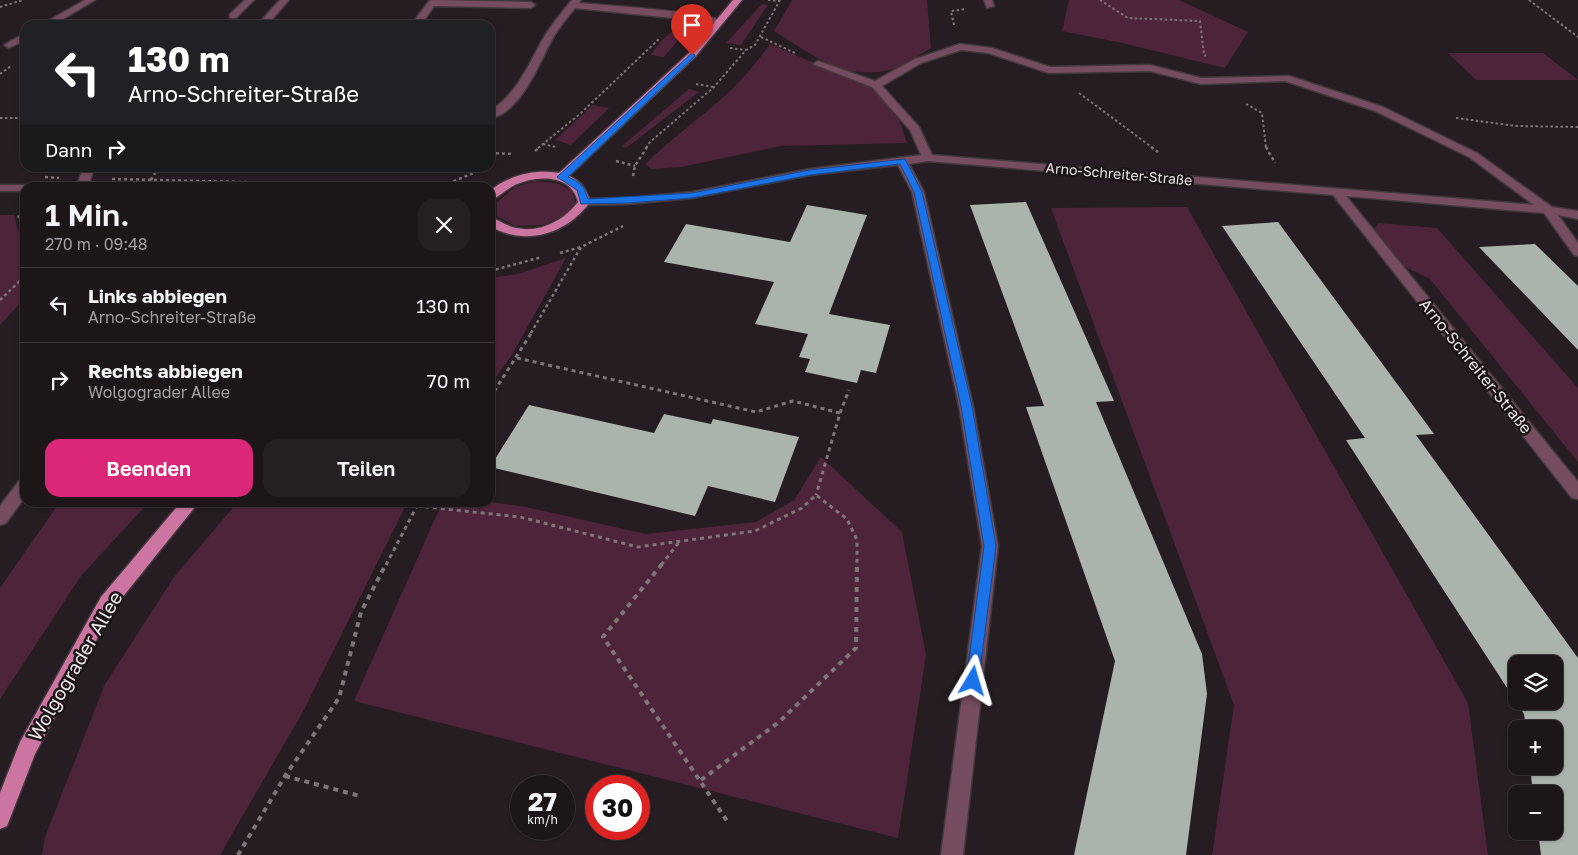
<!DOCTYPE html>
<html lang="de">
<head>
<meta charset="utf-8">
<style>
	body { margin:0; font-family:"Golos Text",sans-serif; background:#251f22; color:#f1f3f6; height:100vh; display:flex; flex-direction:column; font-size:19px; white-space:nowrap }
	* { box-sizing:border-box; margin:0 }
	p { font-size:16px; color:#a09fa2 }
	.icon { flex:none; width:28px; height:28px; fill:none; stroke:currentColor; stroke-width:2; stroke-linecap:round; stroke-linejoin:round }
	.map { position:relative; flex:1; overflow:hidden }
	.panel { position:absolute; left:20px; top:182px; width:475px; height:325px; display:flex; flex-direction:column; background:#1c1619; border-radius:15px; box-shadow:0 1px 4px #0004,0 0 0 1px #3a3538 }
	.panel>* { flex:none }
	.hud { position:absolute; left:20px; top:20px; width:475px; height:152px; border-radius:15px; box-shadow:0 1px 4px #0004,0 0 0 1px #3a3538; background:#202124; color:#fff; overflow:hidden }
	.buttons { position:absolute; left:1508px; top:655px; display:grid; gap:10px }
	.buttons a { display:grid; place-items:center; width:55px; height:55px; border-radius:10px; background:#1c1619; box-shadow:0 1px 4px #0004,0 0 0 1px #3a3538; font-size:25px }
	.speed { position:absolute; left:510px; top:775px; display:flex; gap:10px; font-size:25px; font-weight:700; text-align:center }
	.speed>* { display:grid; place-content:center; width:65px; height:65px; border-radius:50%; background:#1c1619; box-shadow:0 1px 4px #0004,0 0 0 1px #3a3538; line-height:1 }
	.speed small { font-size:12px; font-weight:400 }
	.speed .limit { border:8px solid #d22; background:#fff; color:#111 }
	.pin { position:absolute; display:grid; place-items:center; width:42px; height:42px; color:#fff; margin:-51px -21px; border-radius:50% 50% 50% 0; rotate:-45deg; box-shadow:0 0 5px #0007 }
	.pin .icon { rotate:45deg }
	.me { position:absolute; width:55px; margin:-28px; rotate:7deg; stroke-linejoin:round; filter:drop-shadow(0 0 4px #0008) }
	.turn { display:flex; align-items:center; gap:18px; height:105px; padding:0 25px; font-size:22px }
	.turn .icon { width:65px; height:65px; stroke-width:2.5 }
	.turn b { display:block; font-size:35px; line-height:42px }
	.then { display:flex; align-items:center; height:48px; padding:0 25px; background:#0003; gap:10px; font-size:19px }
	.round { display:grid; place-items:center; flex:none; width:52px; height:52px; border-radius:15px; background:#251f22 }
	.overview { display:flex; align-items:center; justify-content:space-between; height:85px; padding:0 25px }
	h1 { font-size:30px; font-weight:600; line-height:38px }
	.cta { display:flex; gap:10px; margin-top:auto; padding:10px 25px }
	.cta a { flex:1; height:58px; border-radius:15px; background:#db2777; color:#fff; font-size:20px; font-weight:600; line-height:58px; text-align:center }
	.cta a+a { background:#251f22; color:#f1f3f6 }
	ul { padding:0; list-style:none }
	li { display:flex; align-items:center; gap:15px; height:75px; padding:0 25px; border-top:1px solid #3a3538 }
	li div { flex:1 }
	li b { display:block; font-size:19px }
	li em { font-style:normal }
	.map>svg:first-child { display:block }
	.green { fill:#4e243a }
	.building { fill:#aab3ac; fill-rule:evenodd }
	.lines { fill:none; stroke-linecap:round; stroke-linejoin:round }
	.minor-casing { stroke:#40393c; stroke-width:3 }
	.major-casing { stroke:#40393c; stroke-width:3 }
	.path-far3 { stroke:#7d7679; stroke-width:2; stroke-dasharray:2.5 2.5; stroke-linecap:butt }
	.path-far2 { stroke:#7d7679; stroke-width:2.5; stroke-dasharray:3 3; stroke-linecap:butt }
	.path-far1 { stroke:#7d7679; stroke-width:3; stroke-dasharray:4 4; stroke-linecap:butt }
	.path { stroke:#7d7679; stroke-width:4; stroke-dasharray:5 5; stroke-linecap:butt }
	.minor { fill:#764c60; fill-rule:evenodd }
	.major { fill:#cc75a1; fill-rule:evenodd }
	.route { fill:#1a73e8; stroke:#114b97 }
	.labels { text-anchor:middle; stroke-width:5; stroke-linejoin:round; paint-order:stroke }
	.far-street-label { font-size:14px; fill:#e9e3e5; stroke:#1b1417 }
	.street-label { font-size:16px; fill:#e9e3e5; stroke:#1b1417 }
	.near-street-label { font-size:19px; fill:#e9e3e5; stroke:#1b1417 }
</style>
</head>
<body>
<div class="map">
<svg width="1578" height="855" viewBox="0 0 1578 855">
	<rect width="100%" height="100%" fill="#251d21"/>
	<g class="green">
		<path d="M792 0H927L931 48C920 54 907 65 894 69 843 82 815 56 774 31Z"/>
		<polygon points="1069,0 1179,0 1248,32 1225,68 1118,42 1062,31"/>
		<polygon points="762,4 768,5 741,45 726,43"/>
		<polygon points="672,32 684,33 664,57 651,55 661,41"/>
		<path d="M770 44 870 87 899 119 907 143 781 146 681 167 651 169 645 164C672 138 700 118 727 94 743 79 757 62 770 44Z"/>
		<polygon points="1448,53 1543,53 1578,80 1476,80"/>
		<polygon points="689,89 699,92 626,148 622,146"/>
		<polygon points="593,105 609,108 571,145 555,140"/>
		<polygon points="536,181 557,183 572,191 575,203 565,215 543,225 515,226 497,216 497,202 515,187"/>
		<polygon points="1187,207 1468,703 1488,855 1212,855 1234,705 1051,208"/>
		<polygon points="0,215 14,215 25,257 25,298 0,325"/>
		<polygon points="1378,223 1437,228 1578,388 1578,462 1430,279 1401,265 1373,231"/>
		<polygon points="566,258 513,353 490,386 490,278 518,274"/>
		<polygon points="821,457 902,532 926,655 898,838 354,701 442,503 489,502 526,507 646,534 756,522 794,500"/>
		<polygon points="59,503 148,503 81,576 0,699 0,588"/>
		<polygon points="237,503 407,503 305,708 220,855 42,855 45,837 104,686 174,577"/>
	</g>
	<g class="building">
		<polygon points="1026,202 1114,401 1096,402 1202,654 1207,694 1186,855 1074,855 1115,661 1026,407 1044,406 970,205"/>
		<polygon points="807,205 867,215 829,314 890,325 876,373 861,370 857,383 805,372 810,359 799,357 808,334 755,324 774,282 664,262 686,224 790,242"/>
		<path d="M1278 222 1434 434 1416 435 1578 658V855H1541L1538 831H1554V794H1533L1530 766H1554V729H1526L1524 714 1346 440 1365 438 1222 226ZM1516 664H1554V701H1516Z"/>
		<polygon points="1535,244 1578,286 1578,350 1479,247"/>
		<polygon points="529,405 654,433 664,414 711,424 713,419 799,437 775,502 708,486 695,516 490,467"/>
	</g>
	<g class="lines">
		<g class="minor-casing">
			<g id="minor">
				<polygon points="85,0 95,0 53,25 41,25"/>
				<polygon points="245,0 254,0 236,18 230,18 230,14"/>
				<polygon points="280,0 289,0 267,25 257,25"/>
				<polygon points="430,0 531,2 535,5 531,8 434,6 421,25 411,25"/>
				<path d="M572 0H581L579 3C602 5 713 12 724 22L720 25 692 20 575 8C568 17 560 26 554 36 539 62 523 111 490 119V111C518 93 528 65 544 37 552 24 562 12 572 0Z"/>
				<polygon points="984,0 992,0 994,6 987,8"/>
				<polygon points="25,33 25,40 9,48 4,45"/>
				<path d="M960 44 992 48 1050 67 1150 65 1201 78 1289 76 1383 107 1477 153 1552 207 1578 211V219L1558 215 1578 243V256L1574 255 1544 213 1346 196 1578 482V499L1572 498 1333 195 928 161 909 164 924 192 973 406 998 546 963 855H941L982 546 959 406 912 192 898 165 810 175 692 198 628 204 584 205 578 202 584 199 628 198 692 192 810 169 921 155 910 130 872 87 813 64 818 61 821 62 875 81 915 59ZM961 50 988 53 1049 73 1150 71 1201 84 1285 81 1375 111 1469 157 1534 205 932 155 919 127 882 86 921 63Z"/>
				<polygon points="83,168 94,168 88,188 76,188"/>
				<polygon points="0,185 25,185 30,188 25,188 25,191 0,191"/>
				<polygon points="25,479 25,497 6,523 0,525 0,506 19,481"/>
			</g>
		</g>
		<g class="major-casing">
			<g id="major">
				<path d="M733 0H742L695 57 569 176C581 181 587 190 590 202 567 234 525 247 490 226V217C499 220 506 226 516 228 540 233 563 221 578 202 571 173 535 175 513 186 505 190 498 198 490 200V191C509 175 535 169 559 173L689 53Z"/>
				<polygon points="181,502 199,502 113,609 35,754 7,826 0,829 0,793 20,742 101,597"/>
			</g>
		</g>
		<g class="path-far3">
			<polyline points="768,0 780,1"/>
			<polyline points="1100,0 1128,18 1200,21 1204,55 1206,56"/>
			<polyline points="1529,0 1578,37"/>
			<polyline points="0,7 23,0"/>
			<polyline points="954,25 951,11 966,9"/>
			<polyline points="761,37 797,54"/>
			<polyline points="730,48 746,50"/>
			<polyline points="0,74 11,66"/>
			<polyline points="696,84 714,87"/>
			<polyline points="1079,93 1153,148"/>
			<polyline points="1246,104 1262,113 1266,148"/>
			<polyline points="0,118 25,118"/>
			<polyline points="1456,118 1516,126 1578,127"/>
			<polyline points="543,144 556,147"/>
			<polyline points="538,148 580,114 660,38"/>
			<polyline points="646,148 650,142 714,87 746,50 755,45 780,0"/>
		</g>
		<g class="path-far2">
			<polyline points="1151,147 1158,152"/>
			<polyline points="1266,147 1275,163"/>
			<polyline points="535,151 540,147"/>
			<polyline points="490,153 514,154"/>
			<polyline points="616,161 635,166"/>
			<polyline points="633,176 635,166 647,147"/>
			<polyline points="45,177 59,178"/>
			<polyline points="112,179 417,186 449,183 481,170"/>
			<polyline points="151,180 158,168"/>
			<polyline points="22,211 18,215 25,235"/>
			<polyline points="560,253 581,247"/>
			<polyline points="490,271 542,257"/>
			<polyline points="0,300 25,276"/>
			<polyline points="531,333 581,247 623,226"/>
		</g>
		<g class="path-far1">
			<polyline points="517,358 756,412 793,401 840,413 816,495"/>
			<polyline points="490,398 532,332"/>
			<polyline points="840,413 849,390"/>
			<polyline points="417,506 520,517 638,547 755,531 802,508 816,495 847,519 857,540 857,565"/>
			<polyline points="386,565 419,502"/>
			<polyline points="661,565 680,541"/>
		</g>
		<g class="path">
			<polyline points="662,564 603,637 727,821"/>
			<polyline points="285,776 360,796"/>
			<polyline points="701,780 779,722 856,648 857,564"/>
			<polyline points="238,855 285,776 339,698 361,612 386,564"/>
		</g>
		<use href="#minor" class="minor"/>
		<use href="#major" class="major"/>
	</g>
	<path class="route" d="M692 53 695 55 694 57 568 177C579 181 585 187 588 199L692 193 810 170 905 159 922 192 972 406 996 546 978 686 973 688 968 686 966 681 984 546 961 406 914 192 900 164 810 175 692 198 628 203 581 204 577 190 557 177Z"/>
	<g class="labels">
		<g class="far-street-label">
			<text transform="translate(1119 174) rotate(5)" y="5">Arno-Schreiter-Straße</text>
		</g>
		<g class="street-label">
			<text transform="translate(1476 366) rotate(51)" y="6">Arno-Schreiter-Straße</text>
		</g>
		<g class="near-street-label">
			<text transform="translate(75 666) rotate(-60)" y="7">Wolgograder Allee</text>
		</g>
	</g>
</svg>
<div class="buttons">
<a><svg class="icon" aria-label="layers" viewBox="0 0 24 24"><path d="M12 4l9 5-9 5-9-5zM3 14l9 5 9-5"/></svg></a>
<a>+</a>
<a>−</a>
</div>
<div class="speed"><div>27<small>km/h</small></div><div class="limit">30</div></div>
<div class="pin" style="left:692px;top:55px;background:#d93025"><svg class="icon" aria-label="arrive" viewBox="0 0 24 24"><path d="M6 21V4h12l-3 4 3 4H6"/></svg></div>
<svg class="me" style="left:973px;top:681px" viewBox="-20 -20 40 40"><path d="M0-17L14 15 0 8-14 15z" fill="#1a73e8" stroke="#fff" stroke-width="4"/></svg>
<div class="hud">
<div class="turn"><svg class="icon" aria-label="left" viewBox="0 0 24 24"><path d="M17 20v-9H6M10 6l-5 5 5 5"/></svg><div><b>130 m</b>Arno-Schreiter-Straße</div></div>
<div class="then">Dann<svg class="icon" aria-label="right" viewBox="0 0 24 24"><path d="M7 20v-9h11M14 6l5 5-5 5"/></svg></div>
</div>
<section class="panel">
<div class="overview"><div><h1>1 Min.</h1><p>270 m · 09:48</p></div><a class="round"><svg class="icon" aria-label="close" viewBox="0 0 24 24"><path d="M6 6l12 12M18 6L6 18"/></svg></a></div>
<ul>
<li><svg class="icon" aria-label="left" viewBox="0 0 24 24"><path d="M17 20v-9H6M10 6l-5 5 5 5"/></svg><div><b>Links abbiegen</b><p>Arno-Schreiter-Straße</p></div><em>130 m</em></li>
<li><svg class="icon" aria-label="right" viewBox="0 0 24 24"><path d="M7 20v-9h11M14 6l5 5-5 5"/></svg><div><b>Rechts abbiegen</b><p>Wolgograder Allee</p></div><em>70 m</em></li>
</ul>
<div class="cta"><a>Beenden</a><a>Teilen</a></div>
</section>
</div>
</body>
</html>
